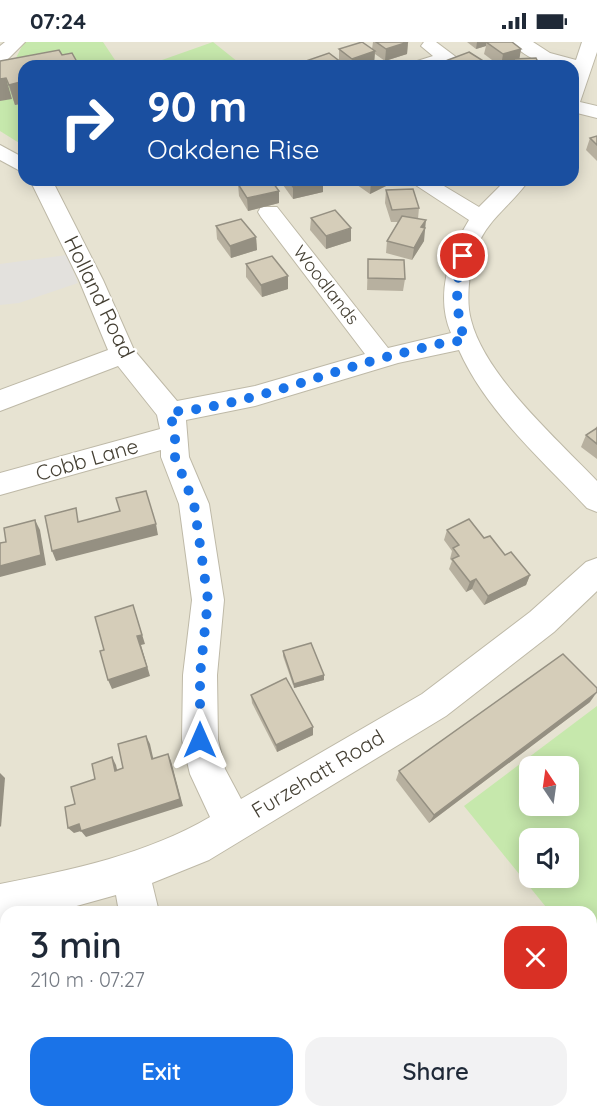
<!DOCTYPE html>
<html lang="en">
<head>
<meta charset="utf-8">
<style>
	body { margin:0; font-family:Quicksand,sans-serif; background:#f2f2f3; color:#1f2937; height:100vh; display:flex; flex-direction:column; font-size:22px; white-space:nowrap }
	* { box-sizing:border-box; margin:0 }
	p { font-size:20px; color:#747a83 }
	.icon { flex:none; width:33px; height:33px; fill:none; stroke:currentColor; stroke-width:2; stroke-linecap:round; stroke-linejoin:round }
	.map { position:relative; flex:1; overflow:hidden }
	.details { position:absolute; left:0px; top:864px; width:597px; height:212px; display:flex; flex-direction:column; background:#fff; border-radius:18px 18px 0 0; box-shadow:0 3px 15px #0003 }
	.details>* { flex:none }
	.top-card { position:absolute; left:18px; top:18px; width:561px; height:126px; border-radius:18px; box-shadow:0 3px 15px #0003; background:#1a4fa0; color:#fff; overflow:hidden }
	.needle { width:39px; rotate:347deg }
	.controls { position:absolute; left:519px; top:714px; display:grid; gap:12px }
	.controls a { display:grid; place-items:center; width:60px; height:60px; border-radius:12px; background:#fff; box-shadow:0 3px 15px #0003; font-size:30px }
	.pin { position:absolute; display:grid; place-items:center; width:51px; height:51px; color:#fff; margin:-26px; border:3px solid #fff; border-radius:50%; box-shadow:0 2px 6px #0007 }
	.me { position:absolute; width:66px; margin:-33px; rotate:0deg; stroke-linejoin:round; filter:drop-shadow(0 0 4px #0008) }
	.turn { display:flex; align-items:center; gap:21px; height:126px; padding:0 30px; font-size:27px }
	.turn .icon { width:78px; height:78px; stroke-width:2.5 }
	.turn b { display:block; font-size:42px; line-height:51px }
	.round { display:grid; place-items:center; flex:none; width:63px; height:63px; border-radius:18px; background:#f2f2f3 }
	.summary { display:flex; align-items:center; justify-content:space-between; height:102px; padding:0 30px }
	h1 { font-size:36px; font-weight:600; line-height:45px }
	.action { display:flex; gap:12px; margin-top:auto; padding:12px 30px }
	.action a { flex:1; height:69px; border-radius:18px; background:#1a73e8; color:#fff; font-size:24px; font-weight:600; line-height:69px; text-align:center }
	.action a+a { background:#f2f2f3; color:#1f2937 }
	.status { display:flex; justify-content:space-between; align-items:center; height:42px; padding:0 30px; background:#fff; direction:ltr }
	.status svg { height:16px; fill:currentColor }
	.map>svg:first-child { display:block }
	.residential { fill:#e7e3d2; fill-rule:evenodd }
	.green { fill:#c6e8ac; fill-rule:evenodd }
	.parking { fill:#e3e1dd }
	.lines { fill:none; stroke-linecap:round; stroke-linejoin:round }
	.minor-casing { stroke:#beb9a7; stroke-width:2 }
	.minor { fill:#fff; fill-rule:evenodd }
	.wall { fill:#b7b09f }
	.shaded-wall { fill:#959082 }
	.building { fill:#d5cdb9; stroke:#959082; stroke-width:1.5 }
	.route { stroke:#1a73e8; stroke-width:10; stroke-dasharray:0 18 }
	.labels { text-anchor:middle; stroke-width:5; stroke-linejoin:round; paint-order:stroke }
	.far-street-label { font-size:18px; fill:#454034; stroke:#fff }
	.street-label { font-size:21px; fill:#454034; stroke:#fff }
</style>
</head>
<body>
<div class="status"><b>07:24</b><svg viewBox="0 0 49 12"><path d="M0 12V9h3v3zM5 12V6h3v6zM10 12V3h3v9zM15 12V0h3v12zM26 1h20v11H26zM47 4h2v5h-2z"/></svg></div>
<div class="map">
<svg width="597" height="1075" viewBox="0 0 597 1075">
	<rect width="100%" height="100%" fill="#f3f0e4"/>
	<path class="residential" d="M0 0H597V1075H0ZM24 24H573V138H24ZM530 724H568V764H530ZM530 796H568V836H530ZM6 870H591V1070H6Z"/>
	<g class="green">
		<polygon points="24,0 103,0 119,24 24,24 24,104 0,89 0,34 10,28"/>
		<polygon points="213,0 243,24 145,24"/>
		<path d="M597 664V929L591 921V870H550L464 764ZM568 724V764H530V724ZM530 796H568V836H530Z"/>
	</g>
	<polygon class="parking" points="67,213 78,241 19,261 0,263 0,222"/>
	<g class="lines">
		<g class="minor-casing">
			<g id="minor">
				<polygon points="5,0 25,0 7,18 0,20 0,4"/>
				<path d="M424 0H436L456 15C447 27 426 24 412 24L414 20 433 14 421 4Z"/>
				<path d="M512 0H533L550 11 576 18 582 0H597V10L580 60 597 64V76L573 70V24C551 24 526 19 512 0Z"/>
				<polygon points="0,103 24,116 24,131 0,118"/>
				<path d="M30 138H52L103 238 134 308 177 359 255 344 365 312 261 175 258 170 261 165H277L388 306 451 291C435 254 449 211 469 178L408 138H434L479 165 506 138H529C514 160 492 174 480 198 470 217 465 257 471 278 485 334 558 398 597 439V470L587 466C542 418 486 369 459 308L398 321 255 364 186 378 189 415 209 462 224 558 217 633 218 698 225 727 241 757 422 652 530 570 586 520 597 516V549L554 590 446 674 209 818 152 841 159 870H119L116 853 55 870H6V881L0 882V842C72 828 147 812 210 775L190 732 182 698 183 633 192 558 179 462 161 415V408L0 453V431L160 387 157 373 118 324 0 369V348L108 308 79 238Z"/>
				<polygon points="597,1016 597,1061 591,1063 591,1019"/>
				<rect x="118" y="1070" width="44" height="5"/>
				<polygon points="507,1070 560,1070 558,1075 505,1075"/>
			</g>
		</g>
		<use href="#minor" class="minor"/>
	</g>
	<g class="wall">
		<polygon points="373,0 408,0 407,12 385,19 375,12 374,21 366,24 345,24 342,22 342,24 306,24 306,19 339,18 339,7 372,7"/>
		<polygon points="467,0 512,0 521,7 519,17 540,24 512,24 513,20 500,24 484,12 486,4 476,7"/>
		<polygon points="448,18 485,20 484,24 447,24"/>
		<polygon points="0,19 24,24 24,61 15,63"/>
		<polygon points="597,94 597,119 586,108 590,96"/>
		<polygon points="283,138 323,138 323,150 293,157 283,143"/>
		<polygon points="350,138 390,138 390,142 370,152"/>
		<polygon points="238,142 279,161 248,169 239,154"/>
		<polygon points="386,148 419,166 418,177 424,186 424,199 412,218 386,211 387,199 398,180 391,180 385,161"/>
		<polygon points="311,176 351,199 326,207 310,188"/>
		<polygon points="216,184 256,195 257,208 231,216 217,197"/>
		<polygon points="368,217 405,237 403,249 367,248"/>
		<polygon points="246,222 288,247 262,255 246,235"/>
		<polygon points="597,384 597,417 581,405 586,393 595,387"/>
		<polygon points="447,488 484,496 505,513 530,533 526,543 484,563 472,547 466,550 449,527 452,519 450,517 452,509 444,498"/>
		<polygon points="283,609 324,633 324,638 294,646 283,614"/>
		<polygon points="251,653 313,693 277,710 252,661"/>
		<polygon points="590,660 429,781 396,738 399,729"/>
	</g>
	<g class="shaded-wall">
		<polygon points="408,0 407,12 385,19 386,7"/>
		<polygon points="477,0 494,0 486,0 486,4 476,7"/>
		<polygon points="521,7 519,19 514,17 513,20 501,24 503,12"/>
		<polygon points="375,9 374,21 366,24 352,24 352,17"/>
		<polygon points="77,20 78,24 65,24 65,23"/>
		<polygon points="485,20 484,24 473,24"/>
		<polygon points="6,36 12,57 0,59 0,37"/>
		<polygon points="24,39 24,61 15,63 9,43"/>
		<polygon points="321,138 323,138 323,150 293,157 293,145"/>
		<polygon points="374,138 390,138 390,142 370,152 371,140"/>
		<polygon points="279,149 279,161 248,169 247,156"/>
		<polygon points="426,178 424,199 412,218 414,206 421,185"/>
		<polygon points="351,186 351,199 326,207 326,194"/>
		<polygon points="256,195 257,208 231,216 230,204"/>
		<polygon points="288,234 288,247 262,255 261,243"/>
		<polygon points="35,478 40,488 46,523 0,535 0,524"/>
		<polygon points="156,482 158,493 56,519 52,509"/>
		<polygon points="530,533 526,543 484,563 488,554"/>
		<polygon points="476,537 472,547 466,550 470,540"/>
		<polygon points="133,563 145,602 141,603 150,634 112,647 108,638 137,594"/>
		<polygon points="324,633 324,638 294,646 294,642"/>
		<polygon points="597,650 590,660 429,781 434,773"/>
		<polygon points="313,685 313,693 277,710 276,703"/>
		<polygon points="146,694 150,702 155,724 152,717"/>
		<polygon points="168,712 171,719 183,764 86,795 81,789 74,791 68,786"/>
		<polygon points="112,715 116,723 119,736 115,729"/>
		<polygon points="0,731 5,736 1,785 0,784"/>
		<polygon points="6,1012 6,1015 0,1017 0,1014"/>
	</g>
	<g class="building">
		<polygon points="362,0 375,9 352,17 339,7"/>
		<polygon points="376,0 408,0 386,7"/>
		<polygon points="486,0 512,0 521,7 503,12"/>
		<polygon points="59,8 62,13 72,11 77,20 65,23 66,24 24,24 24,39 9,43 6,36 0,37 0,19"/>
		<polygon points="469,10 485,20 473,24 457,24 448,18"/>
		<polygon points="329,11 342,21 332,24 313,24 306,19"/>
		<polygon points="536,16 540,24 516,24 514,17"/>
		<polygon points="296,21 299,24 288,24"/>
		<polygon points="438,21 442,24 429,24"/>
		<polygon points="597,94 597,103 590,96"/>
		<polygon points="254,138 271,138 279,149 247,156 238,142"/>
		<polygon points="288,138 321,138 293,145"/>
		<polygon points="413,147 419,166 392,168 386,148"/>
		<polygon points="335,168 351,186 326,194 311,176"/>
		<polygon points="402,174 426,178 421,185 425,186 414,206 387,199"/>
		<polygon points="241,177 256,195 230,204 216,184"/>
		<polygon points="272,214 288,234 261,243 246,222"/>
		<polygon points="368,217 404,218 405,237 368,236"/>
		<polygon points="597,386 597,402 586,393"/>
		<polygon points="146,449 156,482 52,509 45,474 76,466 78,480 120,469 116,456"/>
		<polygon points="469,477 484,496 490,494 505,513 511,510 530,533 488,554 476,537 470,540 452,517 459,514 453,506 459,503 447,488"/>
		<polygon points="35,478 41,513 0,524 0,501 6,500 4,486"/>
		<polygon points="133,563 142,593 137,594 147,625 108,638 100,609 104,608 95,575"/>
		<polygon points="311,601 324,633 294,642 283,609"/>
		<polygon points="563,612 597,646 597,650 434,773 399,729"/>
		<polygon points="286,636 313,685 276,703 251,653"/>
		<polygon points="146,694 152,717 168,712 180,757 81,789 79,782 68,786 65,765 75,762 71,745 95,737 92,722 112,715 115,729 123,726 118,702"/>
		<polygon points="469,865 473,870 462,870"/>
		<polygon points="6,942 6,1012 0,1014 0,944"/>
	</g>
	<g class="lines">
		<path class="route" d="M200 698V633L208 558 194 462 175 415V393L170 370C245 365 325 330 398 312 420 307 442 299 465 299 456 272 454 242 463 214"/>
	</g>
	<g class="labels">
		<g class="far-street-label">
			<text transform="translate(326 243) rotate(52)" y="6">Woodlands</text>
		</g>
		<g class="street-label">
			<text transform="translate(99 255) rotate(64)" y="7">Holland Road</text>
			<text transform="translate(87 418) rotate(-16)" y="7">Cobb Lane</text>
			<text transform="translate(318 732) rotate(-31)" y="7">Furzehatt Road</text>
		</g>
	</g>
</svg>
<div class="controls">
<a><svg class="needle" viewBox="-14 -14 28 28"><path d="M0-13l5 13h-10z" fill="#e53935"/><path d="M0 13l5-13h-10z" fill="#747a83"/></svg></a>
<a><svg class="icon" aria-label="sound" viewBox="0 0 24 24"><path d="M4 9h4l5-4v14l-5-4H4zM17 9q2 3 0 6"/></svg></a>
</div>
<div class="pin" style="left:463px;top:214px;background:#d93025"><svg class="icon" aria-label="arrive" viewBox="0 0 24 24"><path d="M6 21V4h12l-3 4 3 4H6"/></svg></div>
<svg class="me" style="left:200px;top:698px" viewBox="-20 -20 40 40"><path d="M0-17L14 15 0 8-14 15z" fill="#1a73e8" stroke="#fff" stroke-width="4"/></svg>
<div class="top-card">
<div class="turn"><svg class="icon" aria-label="right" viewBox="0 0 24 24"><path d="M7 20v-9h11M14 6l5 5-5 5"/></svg><div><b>90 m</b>Oakdene Rise</div></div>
</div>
<section class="details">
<div class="summary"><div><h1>3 min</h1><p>210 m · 07:27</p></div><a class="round" style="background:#d93025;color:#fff"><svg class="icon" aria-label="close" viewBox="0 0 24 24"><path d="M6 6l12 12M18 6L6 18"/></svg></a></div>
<div class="action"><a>Exit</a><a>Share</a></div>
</section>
</div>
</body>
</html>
